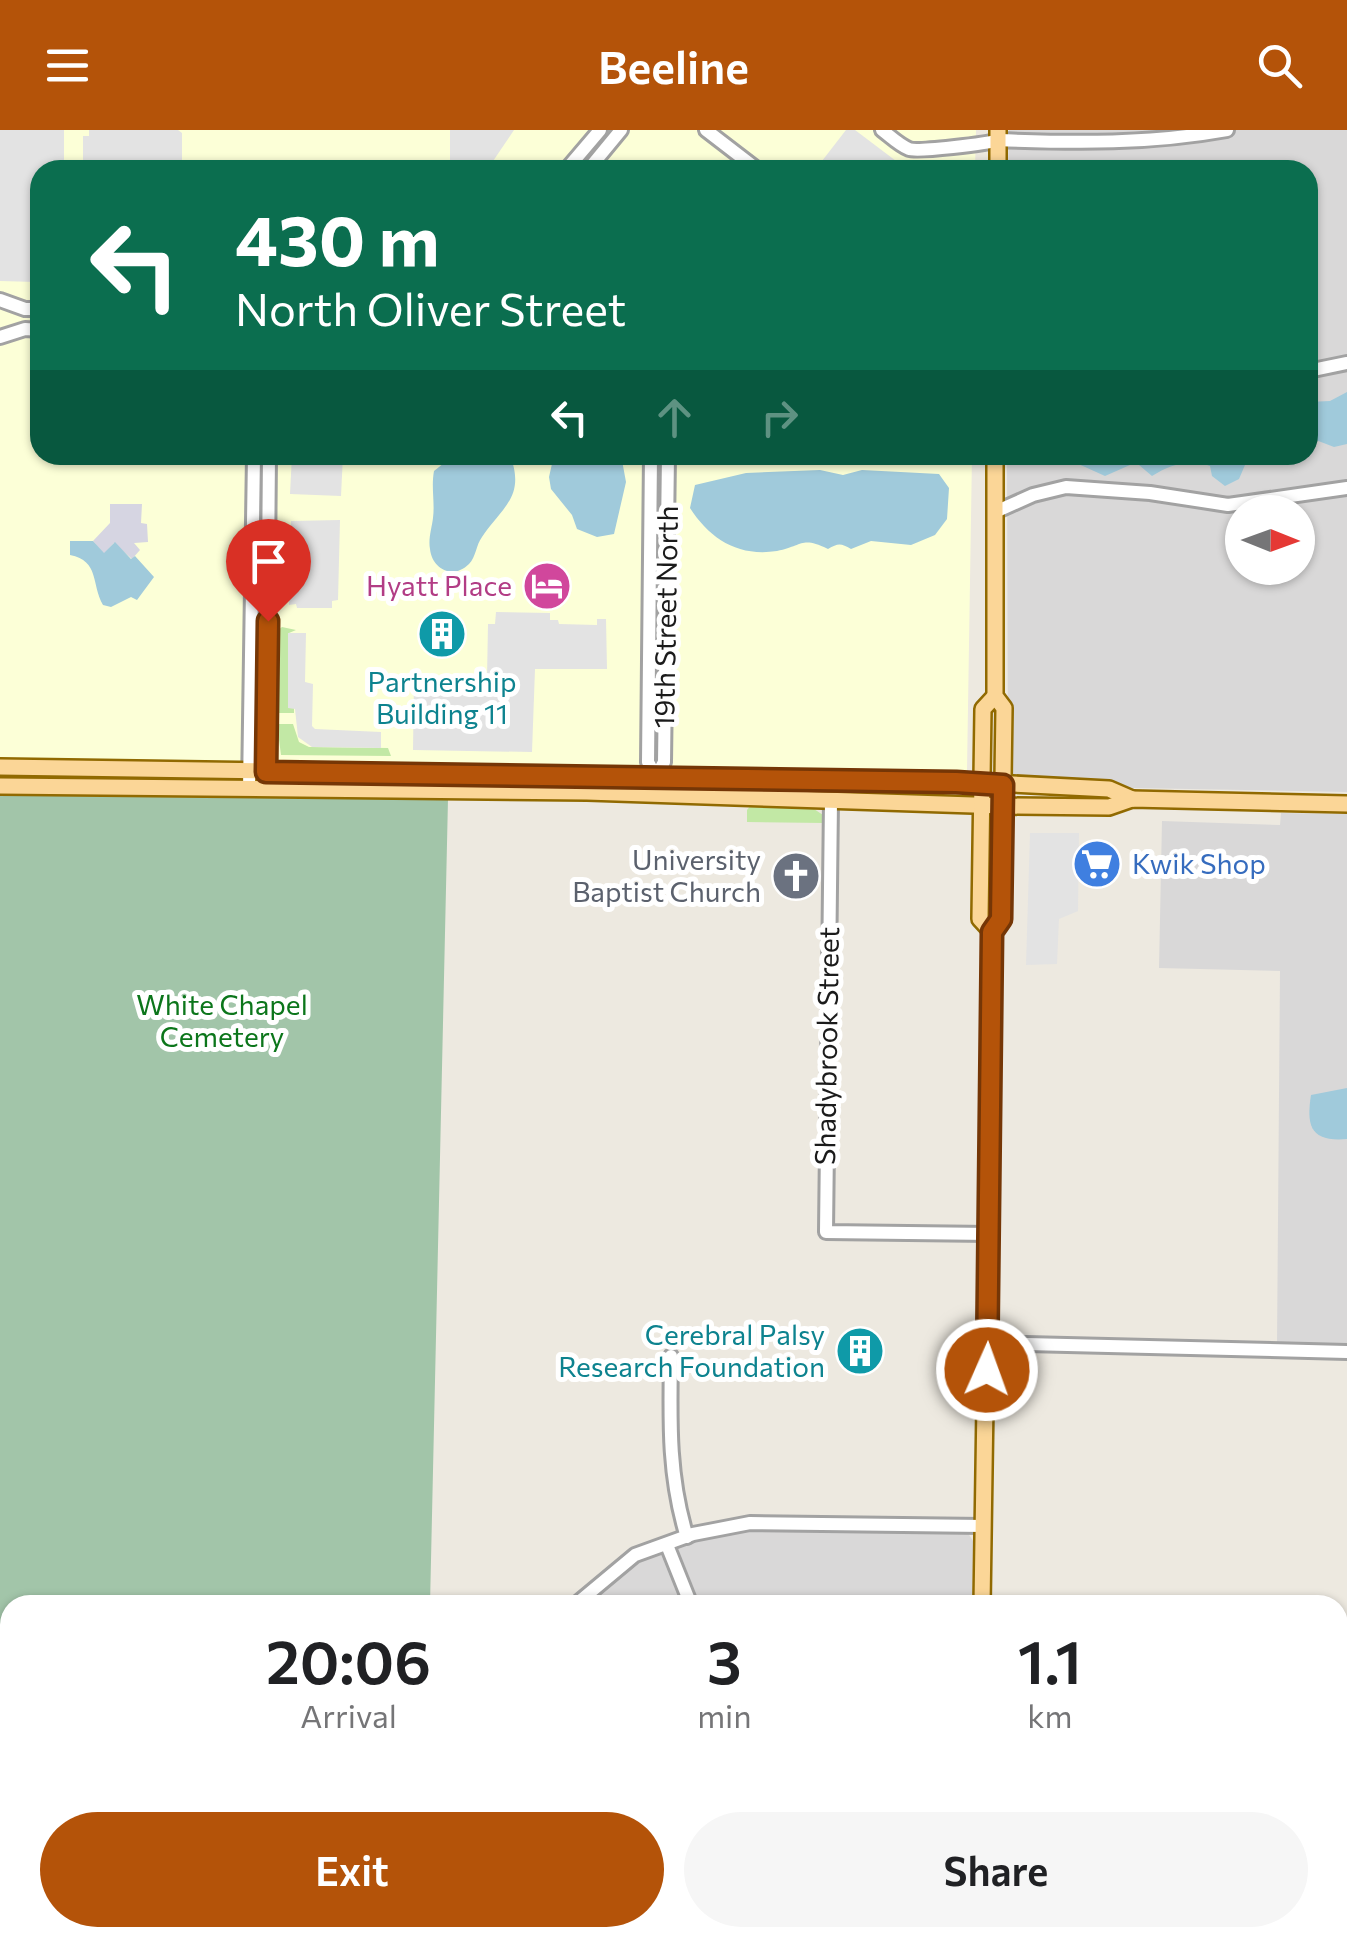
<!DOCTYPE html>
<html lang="en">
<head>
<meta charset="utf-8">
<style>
	body { margin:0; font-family:Commissioner,sans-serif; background:#f6f6f6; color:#202124; height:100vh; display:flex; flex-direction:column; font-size:38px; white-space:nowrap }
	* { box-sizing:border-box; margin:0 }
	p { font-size:32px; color:#757577 }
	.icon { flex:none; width:55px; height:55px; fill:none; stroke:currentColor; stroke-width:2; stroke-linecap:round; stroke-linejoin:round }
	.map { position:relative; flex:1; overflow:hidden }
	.sheet { position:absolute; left:0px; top:1465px; width:1348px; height:352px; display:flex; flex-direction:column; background:#fff; border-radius:30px 30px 0 0; box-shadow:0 2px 8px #0004 }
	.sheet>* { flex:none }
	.top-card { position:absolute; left:30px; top:30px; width:1288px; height:305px; border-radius:30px; box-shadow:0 2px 8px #0004; background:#0b6e4f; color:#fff; overflow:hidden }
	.needle { width:65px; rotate:91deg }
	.fabs { position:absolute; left:1225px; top:365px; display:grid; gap:20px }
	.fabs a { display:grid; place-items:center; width:90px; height:90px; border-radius:50%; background:#fff; box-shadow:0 2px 8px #0004; font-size:50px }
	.pin { position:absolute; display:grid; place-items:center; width:85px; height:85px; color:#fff; margin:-102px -42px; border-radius:50% 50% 50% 0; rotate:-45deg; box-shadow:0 0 10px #0007 }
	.pin .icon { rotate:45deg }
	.me { position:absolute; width:110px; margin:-55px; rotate:2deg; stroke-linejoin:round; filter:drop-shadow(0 0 8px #0008) }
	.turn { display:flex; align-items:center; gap:35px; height:210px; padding:0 40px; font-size:45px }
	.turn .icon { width:130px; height:130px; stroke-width:2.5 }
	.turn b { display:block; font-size:70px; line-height:85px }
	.lanes { display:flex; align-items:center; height:95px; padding:0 40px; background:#0003; justify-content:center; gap:50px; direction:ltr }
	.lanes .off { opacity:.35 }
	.eta { display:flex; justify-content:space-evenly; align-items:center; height:170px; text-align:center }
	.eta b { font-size:60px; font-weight:600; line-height:70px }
	.primary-button { display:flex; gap:20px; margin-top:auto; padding:20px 40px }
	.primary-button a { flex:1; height:115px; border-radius:60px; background:#b45309; color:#fff; font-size:40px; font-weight:600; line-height:115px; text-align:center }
	.primary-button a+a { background:#f6f6f6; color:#202124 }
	header { display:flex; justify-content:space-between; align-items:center; height:130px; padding:0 40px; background:#b45309; color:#fff; font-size:45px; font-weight:600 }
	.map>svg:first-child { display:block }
	.residential { fill:#d9d8d8; fill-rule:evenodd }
	.education { fill:#fcffd7 }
	.grass { fill:#c2e8a5 }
	.cemetery { fill:#a2c5a9 }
	.park { fill:#bcf8c4 }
	.parking { fill:#e3e3e3 }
	.plaza { fill:#d6d5e2 }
	.water { fill:#a0cadb }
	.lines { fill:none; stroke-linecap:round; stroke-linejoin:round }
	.minor-casing { stroke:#a2a2a2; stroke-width:18 }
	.major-casing { stroke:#916a01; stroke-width:20 }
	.minor { stroke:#fff; stroke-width:12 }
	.major { stroke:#fbd697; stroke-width:15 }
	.route-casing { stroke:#753606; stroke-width:25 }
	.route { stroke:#b45309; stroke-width:18 }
	.labels { text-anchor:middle; stroke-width:10; stroke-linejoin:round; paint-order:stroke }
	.hotel-label { font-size:28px; fill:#b23c85; stroke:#fff; text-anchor:end }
	.street-label { font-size:28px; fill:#1b1b1b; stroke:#fff }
	.culture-label { font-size:28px; fill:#0d838f; stroke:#fff }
	.worship-label { font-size:28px; fill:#5b616d; stroke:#fff; text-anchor:end }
	.shop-label { font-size:28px; fill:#366cbe; stroke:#fff; text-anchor:start }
	.park-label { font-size:28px; fill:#0c761b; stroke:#fff }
</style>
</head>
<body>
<header><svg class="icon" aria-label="menu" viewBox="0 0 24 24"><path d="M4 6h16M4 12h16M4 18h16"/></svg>Beeline<svg class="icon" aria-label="search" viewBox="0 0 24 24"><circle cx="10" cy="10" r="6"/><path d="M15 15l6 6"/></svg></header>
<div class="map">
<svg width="1347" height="1817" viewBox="0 0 1347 1817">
	<rect width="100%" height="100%" fill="#ede9e0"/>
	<g class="residential">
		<path d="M1009 0H1347V662L1025 656 1013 650 1008 643 1007 325H1308V40H1008ZM1242 382H1298V438H1242Z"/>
		<polygon points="1281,683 1347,684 1347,1215 1277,1214 1280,841 1159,838 1162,691 1280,695"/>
		<polygon points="754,1399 966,1400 973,1411 972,1475 585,1475 628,1438 653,1424 698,1409"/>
		<rect x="1338" y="1496" width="9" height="263"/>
		<polygon points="0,1747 10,1747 10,1808 967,1808 967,1817 0,1817"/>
		<polygon points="1338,1777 1347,1777 1347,1817 1187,1817 1187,1808 1338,1808"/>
	</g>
	<polygon class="education" points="0,0 976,0 975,40 40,40 40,325 972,325 967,641 860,642 700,637 543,640 0,628"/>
	<g class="grass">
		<polygon points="282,497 296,500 289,503 288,578 294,578 294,583 277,583 278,500"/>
		<polygon points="277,594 293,594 299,612 309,617 388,618 391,626 281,625"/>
		<polygon points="751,675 797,676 814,679 823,685 824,693 747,692 747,680"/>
	</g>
	<polygon class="cemetery" points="0,665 448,669 430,1475 10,1475 10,1747 0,1747"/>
	<rect class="park" x="498" y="1808" width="249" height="9"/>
	<g class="parking">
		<polygon points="0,0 64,0 64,40 40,40 40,143 36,145 36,152 0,151"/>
		<polygon points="89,0 178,0 182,3 182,40 83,40 83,6 89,6"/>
		<polygon points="450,0 514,0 487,40 450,40"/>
		<polygon points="846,0 855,0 904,37 947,40 815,40"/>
		<polygon points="292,325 343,325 341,366 290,364"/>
		<polygon points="340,390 338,470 332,471 332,478 297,478 296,474 289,475 291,391"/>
		<polygon points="496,482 550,483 550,490 558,490 559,494 597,495 597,489 606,489 607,539 535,539 532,622 413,620 414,547 487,548 488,494 495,494"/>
		<polygon points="288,503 306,503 305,552 313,554 312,596 315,599 381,602 381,618 312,617 298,607 295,579 288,578"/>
		<polygon points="1030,703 1079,703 1078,781 1059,789 1057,834 1026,835"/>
	</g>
	<polygon class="plaza" points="110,374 142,374 141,393 147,394 148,412 134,413 140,420 132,429 114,413 104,424 93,411 110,393"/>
	<g class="water">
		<polygon points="1347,262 1347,314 1334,317 1308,307 1308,272 1330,271"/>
		<path d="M454 325H510C526 367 502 377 482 407 476 415 476 427 469 434 453 450 432 439 430 419 428 409 432 397 433 388 435 372 431 357 434 341Z"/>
		<polygon points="554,325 621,325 626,352 614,404 597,407 577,399 572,385 551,359 549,347"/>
		<path d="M1074 325H1243L1245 335 1239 349 1225 356 1212 346 1210 336C1190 328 1170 335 1152 346L1139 335H1130L1105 346 1074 332Z"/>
		<path d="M820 340 843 345 862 340 939 344 949 358 947 389 935 405 911 415 871 411 851 419C841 413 838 413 828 419 801 406 803 416 777 421 738 427 710 409 690 378L695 355 746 343Z"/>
		<path d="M70 411H93L104 423 115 412 131 429 135 426 154 447 137 470 131 467 111 477 103 475C91 454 100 431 70 425Z"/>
		<path d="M1347 958V1009C1311 1012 1306 997 1311 965Z"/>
	</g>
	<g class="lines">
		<g class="minor-casing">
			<g id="minor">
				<polyline points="706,0 758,40"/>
				<path d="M882 0C890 6 899 15 909 19 917 22 988 14 998 10 1076 13 1150 14 1227 0"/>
				<polyline points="566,40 600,0"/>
				<polyline points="588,40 621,0"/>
				<polyline points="0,170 25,179 40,179"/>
				<polyline points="0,207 25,199 40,200"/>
				<polyline points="1308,241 1347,233"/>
				<polyline points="651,325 648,632 656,647"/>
				<polyline points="995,382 1033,365 1066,357 1150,363 1228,375 1347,358"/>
				<polyline points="656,655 656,647 664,632 668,325"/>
				<polyline points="249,659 254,325"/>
				<polyline points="266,659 269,325"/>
				<polyline points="831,671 826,1102 990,1104"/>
				<polyline points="988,1213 1347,1222"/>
				<path d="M671 1226C670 1289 668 1346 687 1407"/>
				<polyline points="667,1415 691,1475"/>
				<polyline points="575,1475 635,1425 693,1404 750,1393 983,1396"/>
				<polyline points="1338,1556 1347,1554"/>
				<polyline points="1338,1686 1347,1688"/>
				<polyline points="0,1814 169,1817"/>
				<polyline points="491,1817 491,1808"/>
			</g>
		</g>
		<g class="major-casing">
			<g id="major">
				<polyline points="998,40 998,0"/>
				<polyline points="0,637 956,651 1109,659 1132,669"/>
				<polyline points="0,656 587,662 1003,676 1109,677 1132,669 1347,674"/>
				<polyline points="992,802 980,789 983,579 995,566"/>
				<polyline points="982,1475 992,802 1001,789 1004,578 995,566 995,325"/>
				<polyline points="979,1817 979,1808"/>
			</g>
		</g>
		<use href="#minor" class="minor"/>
		<use href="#major" class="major"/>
	</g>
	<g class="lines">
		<g class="route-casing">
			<polyline id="route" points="268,491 266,642 956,652 1003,655 1001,789 992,802 987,1240"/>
		</g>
		<use href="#route" class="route"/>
	</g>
	<defs>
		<g id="hotel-disc" transform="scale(2.5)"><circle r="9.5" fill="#d1479c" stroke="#fff"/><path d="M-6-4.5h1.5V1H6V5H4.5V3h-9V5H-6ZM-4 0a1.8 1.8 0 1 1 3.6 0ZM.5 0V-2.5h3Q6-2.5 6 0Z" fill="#fff"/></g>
		<g id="building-disc" transform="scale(2.5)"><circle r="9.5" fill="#0f9aa8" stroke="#fff"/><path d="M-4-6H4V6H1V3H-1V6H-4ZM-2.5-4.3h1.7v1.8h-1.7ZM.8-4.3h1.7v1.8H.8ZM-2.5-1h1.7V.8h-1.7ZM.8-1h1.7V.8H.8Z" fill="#fff"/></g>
		<g id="supermarket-disc" transform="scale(2.5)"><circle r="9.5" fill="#3f7fe0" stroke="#fff"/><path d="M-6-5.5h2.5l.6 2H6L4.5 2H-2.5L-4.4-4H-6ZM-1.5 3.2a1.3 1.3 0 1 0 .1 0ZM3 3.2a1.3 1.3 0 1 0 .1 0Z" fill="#fff"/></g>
		<g id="church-disc" transform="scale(2.5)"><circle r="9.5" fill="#6b7280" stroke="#fff"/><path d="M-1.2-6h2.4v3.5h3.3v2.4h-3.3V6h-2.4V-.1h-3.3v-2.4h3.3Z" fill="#fff"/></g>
	</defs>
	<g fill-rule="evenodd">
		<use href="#hotel-disc" x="547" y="456"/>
		<use href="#building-disc" x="442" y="504"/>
		<use href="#supermarket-disc" x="1097" y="734"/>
		<use href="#church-disc" x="796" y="746"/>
		<use href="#building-disc" x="860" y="1221"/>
	</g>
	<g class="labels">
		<g class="hotel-label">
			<text x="512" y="466">Hyatt Place</text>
		</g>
		<g class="street-label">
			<text transform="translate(666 487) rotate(-89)" y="10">19th Street North</text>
			<text transform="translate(827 916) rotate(-89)" y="10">Shadybrook Street</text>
		</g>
		<g class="culture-label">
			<text x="442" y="562">Partnership<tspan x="442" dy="32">Building 11</tspan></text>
			<text x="825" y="1215" text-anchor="end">Cerebral Palsy<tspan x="825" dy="32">Research Foundation</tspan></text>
		</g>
		<g class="worship-label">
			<text x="761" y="740">University<tspan x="761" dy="32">Baptist Church</tspan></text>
		</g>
		<g class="shop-label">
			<text x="1132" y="744">Kwik Shop</text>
		</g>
		<g class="park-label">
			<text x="222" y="885">White Chapel<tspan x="222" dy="32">Cemetery</tspan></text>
		</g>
	</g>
</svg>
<div class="fabs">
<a><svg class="needle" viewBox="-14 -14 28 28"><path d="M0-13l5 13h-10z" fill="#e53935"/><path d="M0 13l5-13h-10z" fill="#757577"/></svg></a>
</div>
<div class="pin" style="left:268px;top:491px;background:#d93025"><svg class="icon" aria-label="arrive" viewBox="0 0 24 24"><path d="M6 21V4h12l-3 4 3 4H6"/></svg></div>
<svg class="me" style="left:987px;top:1240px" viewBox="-20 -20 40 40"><circle r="17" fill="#b45309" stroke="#fff" stroke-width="3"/><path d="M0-11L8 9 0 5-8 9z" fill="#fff"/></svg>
<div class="top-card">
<div class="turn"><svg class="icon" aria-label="left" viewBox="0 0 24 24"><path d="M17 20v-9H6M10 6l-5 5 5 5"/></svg><div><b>430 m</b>North Oliver Street</div></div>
<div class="lanes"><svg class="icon" aria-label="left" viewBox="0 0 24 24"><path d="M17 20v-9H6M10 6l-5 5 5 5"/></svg><svg class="icon off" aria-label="ahead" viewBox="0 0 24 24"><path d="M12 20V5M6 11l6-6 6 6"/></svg><svg class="icon off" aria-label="right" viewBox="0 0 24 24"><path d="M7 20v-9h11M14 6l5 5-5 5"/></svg></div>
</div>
<section class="sheet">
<div class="eta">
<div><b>20:06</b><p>Arrival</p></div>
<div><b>3</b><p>min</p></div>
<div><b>1.1</b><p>km</p></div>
</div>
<div class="primary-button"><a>Exit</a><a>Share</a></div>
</section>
</div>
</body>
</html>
